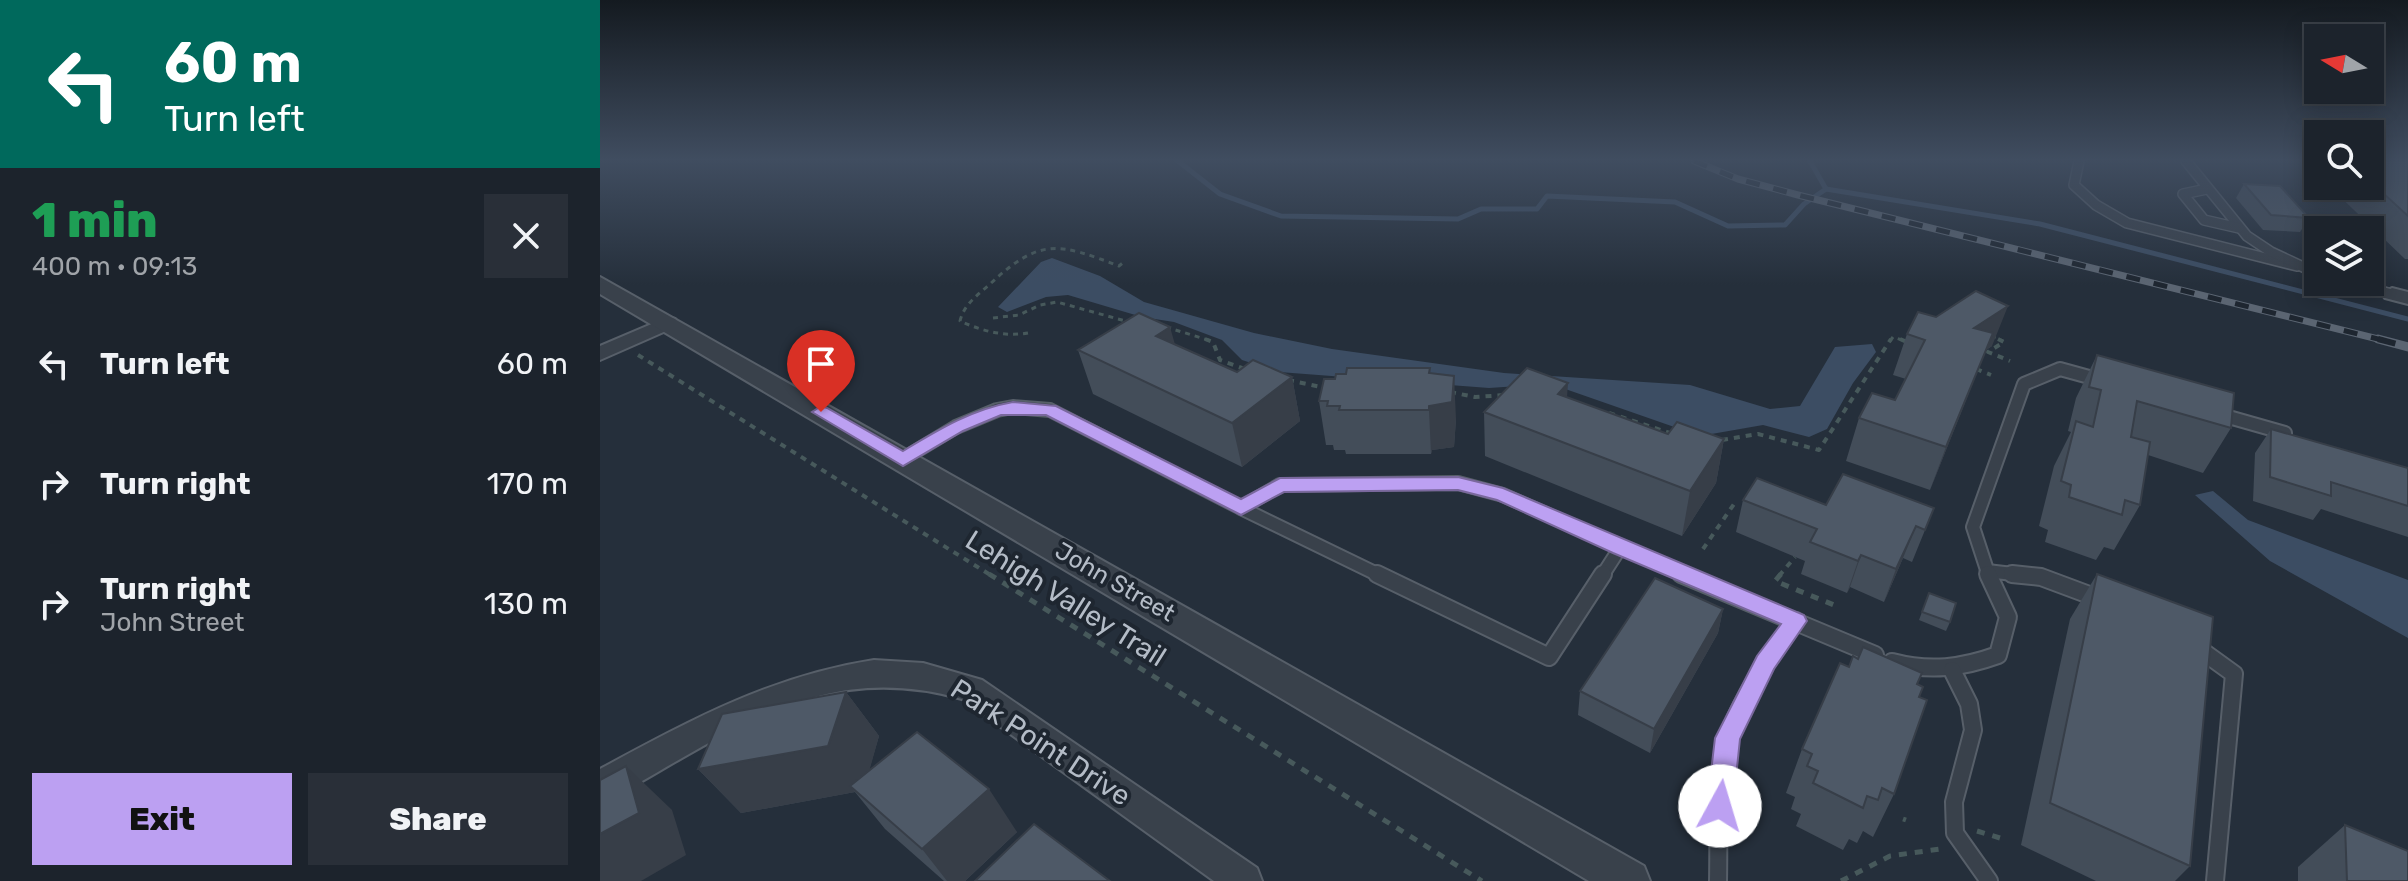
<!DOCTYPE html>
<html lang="en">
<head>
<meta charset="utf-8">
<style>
	body { margin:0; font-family:Rubik,sans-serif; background:#292f38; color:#f1f3f6; height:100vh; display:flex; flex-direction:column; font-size:30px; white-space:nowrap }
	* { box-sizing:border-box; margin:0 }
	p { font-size:26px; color:#a0a4a9 }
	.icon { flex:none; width:44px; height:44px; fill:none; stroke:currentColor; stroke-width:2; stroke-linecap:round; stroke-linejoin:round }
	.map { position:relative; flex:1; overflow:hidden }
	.sheet { display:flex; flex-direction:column; background:#1c232c; width:600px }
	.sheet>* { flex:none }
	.hud { background:#00695c; color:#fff; overflow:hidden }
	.needle { width:52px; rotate:280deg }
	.fabs { position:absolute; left:1704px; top:24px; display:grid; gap:16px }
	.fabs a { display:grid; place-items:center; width:80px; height:80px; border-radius:0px; background:#1c232c; box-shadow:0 4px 20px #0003,0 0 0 2px #3a4048; font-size:40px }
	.pin { position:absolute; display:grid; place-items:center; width:68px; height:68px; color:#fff; margin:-82px -34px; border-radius:50% 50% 50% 0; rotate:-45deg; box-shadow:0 0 8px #0007 }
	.pin .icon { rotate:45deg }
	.me { position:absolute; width:88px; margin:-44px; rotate:6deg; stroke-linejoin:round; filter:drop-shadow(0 0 6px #0008) }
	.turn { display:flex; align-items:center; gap:28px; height:168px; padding:0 32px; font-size:36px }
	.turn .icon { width:104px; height:104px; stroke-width:2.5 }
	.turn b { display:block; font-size:56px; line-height:68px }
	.round { display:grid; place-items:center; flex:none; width:84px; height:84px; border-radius:0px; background:#292f38 }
	.overview { display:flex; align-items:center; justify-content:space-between; height:136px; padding:0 32px }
	h1 { font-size:48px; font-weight:800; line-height:60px; color:#1e9e55 }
	.action { display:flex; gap:16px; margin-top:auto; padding:16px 32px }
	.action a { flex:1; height:92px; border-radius:0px; background:#bca0f2; color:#111; font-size:32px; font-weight:800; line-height:92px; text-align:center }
	.action a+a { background:#292f38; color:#f1f3f6 }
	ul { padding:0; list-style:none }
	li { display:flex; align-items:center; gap:24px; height:120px; padding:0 32px }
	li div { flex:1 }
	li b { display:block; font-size:30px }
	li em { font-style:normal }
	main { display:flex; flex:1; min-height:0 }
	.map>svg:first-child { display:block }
	.water { fill:#3c4d63 }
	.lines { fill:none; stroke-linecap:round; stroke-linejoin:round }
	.stream { stroke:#3c4d63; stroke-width:5 }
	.service-far2-casing { stroke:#575f69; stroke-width:12 }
	.service-far1-casing { stroke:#575f69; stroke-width:16 }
	.service-casing { stroke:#575f69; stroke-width:20 }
	.minor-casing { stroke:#575f69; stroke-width:4 }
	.tertiary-casing { stroke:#575f69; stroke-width:4 }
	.path-far2 { stroke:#47595b; stroke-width:3; stroke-dasharray:5 5; stroke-linecap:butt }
	.path-far1 { stroke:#47595b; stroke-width:4; stroke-dasharray:6 6; stroke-linecap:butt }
	.path { stroke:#47595b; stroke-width:5; stroke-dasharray:8 8; stroke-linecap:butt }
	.service-far2 { stroke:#39414b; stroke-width:9 }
	.service-far1 { stroke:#39414b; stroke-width:12 }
	.service { stroke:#39414b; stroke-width:16 }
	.minor { fill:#39414b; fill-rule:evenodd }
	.tertiary { fill:#39414b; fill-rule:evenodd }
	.rail-far1-casing { stroke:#5b6572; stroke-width:7 }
	.rail-casing { stroke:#5b6572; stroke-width:9 }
	.rail-far1 { stroke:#1e2630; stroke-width:5; stroke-dasharray:14; stroke-linecap:butt }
	.rail { stroke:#1e2630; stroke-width:6; stroke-dasharray:18; stroke-linecap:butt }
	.wall { fill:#434d59 }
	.shaded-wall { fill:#373e48 }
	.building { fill:#4e5967; stroke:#373e48; stroke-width:2 }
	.route { fill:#bca0f2; stroke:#7a689d; stroke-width:2 }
	.labels { text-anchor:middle; stroke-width:8; stroke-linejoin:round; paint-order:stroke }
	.street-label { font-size:24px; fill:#b4bcc7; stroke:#1e2630 }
	.near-street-label { font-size:28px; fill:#b4bcc7; stroke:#1e2630 }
</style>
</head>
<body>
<main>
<section class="sheet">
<div class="hud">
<div class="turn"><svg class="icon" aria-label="left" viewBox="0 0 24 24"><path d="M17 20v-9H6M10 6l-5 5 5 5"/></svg><div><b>60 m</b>Turn left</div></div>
</div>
<div class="overview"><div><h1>1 min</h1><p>400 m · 09:13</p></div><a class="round"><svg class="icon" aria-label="close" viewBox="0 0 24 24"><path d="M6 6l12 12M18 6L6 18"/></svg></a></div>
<ul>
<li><svg class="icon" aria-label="left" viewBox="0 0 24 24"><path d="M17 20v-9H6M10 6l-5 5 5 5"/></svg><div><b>Turn left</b></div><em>60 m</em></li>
<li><svg class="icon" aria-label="right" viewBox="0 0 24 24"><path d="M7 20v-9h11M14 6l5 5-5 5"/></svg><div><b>Turn right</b></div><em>170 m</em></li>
<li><svg class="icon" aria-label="right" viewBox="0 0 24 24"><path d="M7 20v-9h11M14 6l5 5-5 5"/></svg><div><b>Turn right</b><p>John Street</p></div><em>130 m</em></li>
</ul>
<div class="action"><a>Exit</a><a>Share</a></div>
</section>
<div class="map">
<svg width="1808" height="881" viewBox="0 0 1808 881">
	<rect width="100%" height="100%" fill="#252f3b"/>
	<g class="water">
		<polygon points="452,258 500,276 544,302 654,333 732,349 904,373 1090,385 1170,409 1200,406 1235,347 1272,344 1276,352 1253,383 1227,429 1209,437 1163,425 1100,436 951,384 889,388 679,372 642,360 622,340 574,322 542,317 468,295 446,297 407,312 398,307 441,262"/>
		<polygon points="1613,491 1648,520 1808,580 1808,638 1670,561 1595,495"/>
	</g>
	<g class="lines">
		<g class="stream">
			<polyline points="578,161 620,194 681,216 858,219 881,209 937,209 947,196 1075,202 1128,226 1185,225 1204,204 1226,189 1210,161"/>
			<polyline points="1226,189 1440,224 1808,319"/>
		</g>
		<g class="service-far2-casing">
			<g id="service-far2">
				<polyline points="1479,161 1474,185 1496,205 1527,223 1697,266"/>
				<polyline points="1586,161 1647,236 1671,252 1718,274"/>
				<polyline points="1607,189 1583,194 1604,220 1639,228"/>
				<polyline points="1747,282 1792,294"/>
			</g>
		</g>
		<g class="service-far1-casing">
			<g id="service-far1">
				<polyline points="1618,414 1685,433"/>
				<polyline points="303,459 356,427 397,410 413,407 450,410 641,508 680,485 858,483 903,495 1086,576"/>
				<polyline points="641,508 781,576"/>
				<polyline points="1387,571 1430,576"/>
				<polyline points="1002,576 1020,548"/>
				<polyline points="1389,576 1373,527 1424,384 1460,369 1500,380"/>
			</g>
		</g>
		<g class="service-casing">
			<g id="service">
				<polyline points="777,574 949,657 1003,574"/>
				<polyline points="1081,574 1275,655"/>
				<polyline points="1412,574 1441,577 1500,599"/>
				<polyline points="1598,648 1634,674 1615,881"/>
				<path d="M1292 662C1330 672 1362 668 1398 655L1408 617 1388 574"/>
				<polyline points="1352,670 1369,704 1373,730 1354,802 1355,833 1389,881"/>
				<path d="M1118 881C1119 837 1116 781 1128 739 1138 702 1173 652 1196 621"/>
			</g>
		</g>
		<g class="minor-casing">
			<g id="minor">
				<polygon points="1792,288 1808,292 1808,304 1785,298 1782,294"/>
				<polygon points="68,317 75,319 78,323 75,327 0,360 0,346"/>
				<path d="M274 660 323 663 382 680 657 868 662 881H614L362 699C252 668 176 704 82 758 55 773 29 791 0 801V769C91 720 171 676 274 660Z"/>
			</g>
		</g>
		<g class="tertiary-casing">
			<polygon id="tertiary" points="0,277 1044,866 1050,881 989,881 0,294"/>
		</g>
		<g class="path-far2">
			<polyline points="393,318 419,315 440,305 457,302 529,322"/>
			<polyline points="566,327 611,341"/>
			<path d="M428 333C404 337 382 331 360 321 364 304 378 295 390 284 440 237 459 243 519 266L525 261"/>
			<polyline points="1391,336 1403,341"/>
			<polyline points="1290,341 1293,337 1305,341"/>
		</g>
		<g class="path-far1">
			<polyline points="605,339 613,342 620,360 645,369"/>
			<polyline points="1300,339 1309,343"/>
			<polyline points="1398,339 1404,342 1388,352 1410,361"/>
			<polyline points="38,355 392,576"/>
			<polyline points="1376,369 1391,375"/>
			<polyline points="688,380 726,388"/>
			<polyline points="850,392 875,397 905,395"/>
			<polyline points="1009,413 1073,434"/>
			<polyline points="1122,440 1158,434 1219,450 1291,339"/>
			<polyline points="1103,549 1134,504"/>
			<polyline points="1179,576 1195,557"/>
		</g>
		<g class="path">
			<polyline points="389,574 882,881"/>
			<polyline points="1181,574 1175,581 1234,605"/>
			<polyline points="1303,819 1306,820"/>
			<polyline points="1377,831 1400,838"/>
			<polyline points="1241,881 1290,856 1340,849"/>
		</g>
		<use href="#service-far2" class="service-far2"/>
		<use href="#service-far1" class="service-far1"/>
		<use href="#service" class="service"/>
		<use href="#minor" class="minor"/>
		<use href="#tertiary" class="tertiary"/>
		<g class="rail-far1-casing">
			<polyline id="rail-far1" points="1094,161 1138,179 1198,195 1786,341"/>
		</g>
		<g class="rail-casing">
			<polyline id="rail" points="1778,339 1808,347"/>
		</g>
		<use href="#rail-far1" class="rail-far1"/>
		<use href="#rail" class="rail"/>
	</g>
	<g class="wall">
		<polygon points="1713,161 1718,161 1718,175 1710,167"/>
		<polygon points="1770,161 1808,161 1808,259 1805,259 1729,186 1770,186"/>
		<polygon points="1644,184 1709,218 1700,232 1663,230 1636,198"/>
		<polygon points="1307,334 1392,346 1386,350 1330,490 1246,461 1259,418 1295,400 1306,379 1293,375"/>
		<polygon points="575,344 637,372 692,377 700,421 642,467 493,394 478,350"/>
		<polygon points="1497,355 1631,428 1603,473 1548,455 1540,505 1514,550 1504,547 1496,560 1445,542 1448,530 1439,526 1454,466 1471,432 1468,431 1476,398"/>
		<polygon points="830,368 830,373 856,419 854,447 832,450 831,454 746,454 745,450 734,450 733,445 726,445 719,401 735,379"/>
		<polygon points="967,397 1068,434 1124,439 1116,483 1082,536 885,456 884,412"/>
		<polygon points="1671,429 1808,468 1808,537 1721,509 1713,520 1653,501 1655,453"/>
		<polygon points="1143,500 1226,505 1334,508 1312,562 1303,558 1284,602 1250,587 1247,593 1201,574 1205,561 1136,532"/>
		<polygon points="1497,574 1590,866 1575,881 1496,881 1421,845 1470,619"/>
		<polygon points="1329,593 1350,622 1346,631 1319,620"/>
		<polygon points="1123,609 1118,633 1050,753 978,715 980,691"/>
		<polygon points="1249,667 1317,684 1319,697 1294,794 1273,837 1263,831 1257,843 1249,839 1243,850 1196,826 1201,814 1191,809 1195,797 1186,793 1202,749"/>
		<polygon points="246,692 279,736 269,770 417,832 365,881 344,881 285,829 255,792 141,813 98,769"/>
		<polygon points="1745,825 1808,881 1698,881 1698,867"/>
	</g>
	<g class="shaded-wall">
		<polygon points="1408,306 1392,346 1386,350 1330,490 1346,447 1374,328"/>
		<polygon points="570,327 582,369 556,336"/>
		<polygon points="830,368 832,405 854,376 856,419 854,447 832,450 831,454 829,410"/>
		<polygon points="692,377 700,421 642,467 632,423"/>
		<polygon points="968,383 965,427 958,394"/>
		<polygon points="1124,439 1116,483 1082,536 1090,491"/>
		<polygon points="1316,526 1303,558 1284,602 1296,569"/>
		<polygon points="1261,555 1250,587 1247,593 1258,561"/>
		<polygon points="1123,609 1118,633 1050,753 1054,729"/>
		<polygon points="246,692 279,736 264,790 250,786 255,792 141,813 98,769"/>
		<polygon points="26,766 72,810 86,855 41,881 0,881 0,834"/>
		<polygon points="389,789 417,832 365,881 347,881 322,849"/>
	</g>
	<g class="building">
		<polygon points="1770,161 1808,161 1808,216 1770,181"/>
		<polygon points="1644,184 1680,186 1709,218 1671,215"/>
		<polygon points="1376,291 1408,306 1374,328 1393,333 1346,447 1259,418 1272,393 1295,400 1325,340 1307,334 1318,312 1336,317"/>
		<polygon points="539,313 570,327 556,336 637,372 653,360 692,377 632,423 478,350"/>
		<polygon points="1497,355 1634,393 1631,428 1537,401 1531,437 1550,442 1540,505 1525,500 1522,515 1469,497 1471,485 1461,481 1476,421 1493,427 1501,390 1489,387"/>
		<polygon points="747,368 830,368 829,373 854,376 852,402 829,406 829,410 739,410 740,406 727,406 728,401 719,401 724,379 735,379 736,374 746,374"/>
		<polygon points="927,368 968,383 958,394 1068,434 1077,422 1124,439 1090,491 884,412"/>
		<polygon points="1671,429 1808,468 1808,506 1731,482 1731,496 1670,477"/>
		<polygon points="1243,474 1334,508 1325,530 1316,526 1296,569 1261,555 1258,561 1210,542 1217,529 1143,500 1157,478 1226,505"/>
		<polygon points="1497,574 1613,617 1590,866 1450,803"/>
		<polygon points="1055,578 1123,609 1054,729 980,691"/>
		<polygon points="1329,593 1356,603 1350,622 1322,612"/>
		<polygon points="1263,647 1322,673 1317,684 1323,687 1319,697 1327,700 1294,794 1282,788 1278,800 1267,796 1263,808 1213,783 1218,771 1207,766 1212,754 1202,749 1240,663 1249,667 1253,656 1258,659"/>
		<polygon points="246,692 228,746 98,769 122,714"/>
		<polygon points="317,732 389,789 322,849 250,786"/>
		<polygon points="26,766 39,813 0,834 0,780"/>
		<polygon points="434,824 510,881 375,881"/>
		<polygon points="1745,825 1808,851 1808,881 1747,881"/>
	</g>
	<linearGradient id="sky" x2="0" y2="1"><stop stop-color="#141a20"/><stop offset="0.56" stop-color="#404d60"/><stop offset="1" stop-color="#404d60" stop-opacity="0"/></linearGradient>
	<rect width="1808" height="285" fill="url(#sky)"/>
	<path class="route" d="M413 402 456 406 641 499 680 478 858 477 903 488 1204 615 1207 621 1174 669 1140 739 1133 806 1129 815 1120 819 1111 815 1107 806 1115 738 1157 656 1181 624 1013 553 897 500 858 490 684 492 641 515 446 415H401L363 431 303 466 212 412 221 406 227 408 303 451C338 430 372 409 413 402Z"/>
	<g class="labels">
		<g class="street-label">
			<text transform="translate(515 582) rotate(30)" y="8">John Street</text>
		</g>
		<g class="near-street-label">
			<text transform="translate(466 598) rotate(32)" y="10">Lehigh Valley Trail</text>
			<text transform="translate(441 742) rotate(33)" y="10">Park Point Drive</text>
		</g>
	</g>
</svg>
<div class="fabs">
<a><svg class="needle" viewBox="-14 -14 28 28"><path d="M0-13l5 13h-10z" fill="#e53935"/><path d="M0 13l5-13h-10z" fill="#a0a4a9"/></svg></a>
<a><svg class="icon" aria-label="search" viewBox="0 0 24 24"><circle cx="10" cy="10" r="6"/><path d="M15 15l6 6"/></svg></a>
<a><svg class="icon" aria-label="layers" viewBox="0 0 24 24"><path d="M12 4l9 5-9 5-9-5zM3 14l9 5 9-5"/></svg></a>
</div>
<div class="pin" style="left:221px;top:412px;background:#d93025"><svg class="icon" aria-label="arrive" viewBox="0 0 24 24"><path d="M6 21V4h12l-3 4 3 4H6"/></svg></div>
<svg class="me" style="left:1120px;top:806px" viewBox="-20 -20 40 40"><circle r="19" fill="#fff"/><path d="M0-13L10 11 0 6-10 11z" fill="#bca0f2"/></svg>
</div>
</main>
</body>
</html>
